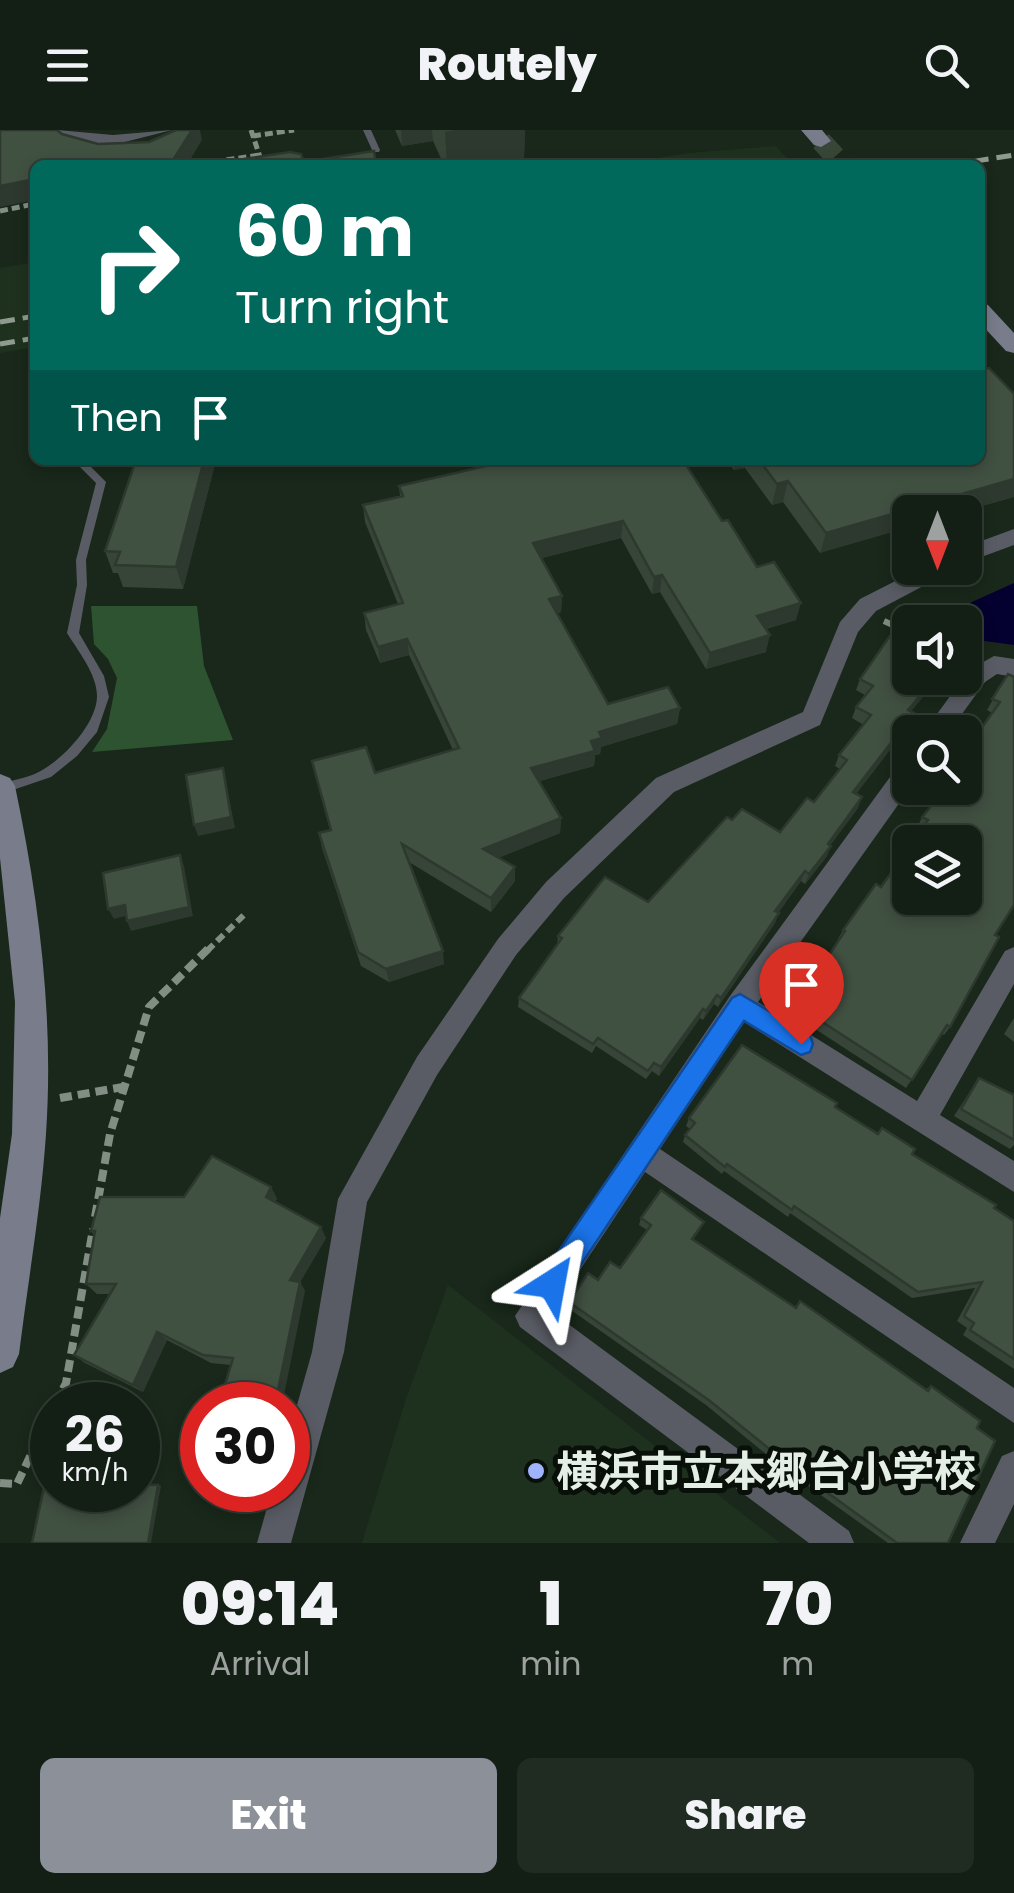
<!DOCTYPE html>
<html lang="en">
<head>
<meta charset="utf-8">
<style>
	body { margin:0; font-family:Poppins,"Noto Sans JP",sans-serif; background:#202b22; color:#f1f3f6; height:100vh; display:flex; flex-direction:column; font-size:38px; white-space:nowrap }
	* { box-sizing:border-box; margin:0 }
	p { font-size:32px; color:#9da2a0 }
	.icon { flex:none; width:55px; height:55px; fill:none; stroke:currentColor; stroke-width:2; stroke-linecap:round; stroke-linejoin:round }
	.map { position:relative; height:1413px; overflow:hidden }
	.panel { display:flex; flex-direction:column; background:#131e14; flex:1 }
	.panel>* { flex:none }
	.banner { position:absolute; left:30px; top:30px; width:955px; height:305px; border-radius:15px; box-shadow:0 5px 15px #0003,0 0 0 2px #323c34; background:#00695c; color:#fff; overflow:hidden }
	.needle { width:65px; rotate:180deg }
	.controls { position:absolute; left:892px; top:365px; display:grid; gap:20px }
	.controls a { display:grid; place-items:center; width:90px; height:90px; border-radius:15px; background:#131e14; box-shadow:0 5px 15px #0003,0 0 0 2px #323c34; font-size:50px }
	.speed { position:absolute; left:30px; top:1252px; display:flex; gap:20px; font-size:50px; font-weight:700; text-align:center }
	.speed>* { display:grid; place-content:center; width:130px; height:130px; border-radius:50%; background:#131e14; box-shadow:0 5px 15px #0003,0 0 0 2px #323c34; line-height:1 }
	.speed small { font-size:25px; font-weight:400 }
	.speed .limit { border:15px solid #d22; background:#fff; color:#111 }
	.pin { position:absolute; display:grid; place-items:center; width:85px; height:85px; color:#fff; margin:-102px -42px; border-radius:50% 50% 50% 0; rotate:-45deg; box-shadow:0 0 10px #0007 }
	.pin .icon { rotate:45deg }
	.me { position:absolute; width:110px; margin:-55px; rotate:34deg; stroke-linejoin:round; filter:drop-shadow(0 0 8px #0008) }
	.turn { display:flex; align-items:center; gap:35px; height:210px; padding:0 40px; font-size:45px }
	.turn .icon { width:130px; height:130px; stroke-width:2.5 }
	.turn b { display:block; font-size:70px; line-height:85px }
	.then { display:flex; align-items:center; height:95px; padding:0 40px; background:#0003; gap:20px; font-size:38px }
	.eta { display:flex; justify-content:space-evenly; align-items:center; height:170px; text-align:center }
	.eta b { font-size:60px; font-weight:800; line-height:70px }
	.button { display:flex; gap:20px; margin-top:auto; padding:20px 40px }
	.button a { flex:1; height:115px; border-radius:15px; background:#8c9099; color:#fff; font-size:40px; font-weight:800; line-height:115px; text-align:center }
	.button a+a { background:#202b22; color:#f1f3f6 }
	header { display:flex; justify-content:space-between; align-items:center; height:130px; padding:0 40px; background:#131e14; font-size:45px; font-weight:800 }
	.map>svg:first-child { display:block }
	.built { fill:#1e311e }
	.green { fill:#2e5330 }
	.water { fill:#04002f }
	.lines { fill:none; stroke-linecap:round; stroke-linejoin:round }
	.secondary-tunnel { stroke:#384638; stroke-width:21; stroke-dasharray:21 11; stroke-linecap:butt }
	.path-far2 { stroke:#828e83; stroke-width:5; stroke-dasharray:8 4; stroke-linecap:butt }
	.path-far1 { stroke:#828e83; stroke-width:6; stroke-dasharray:9 5; stroke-linecap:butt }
	.path { stroke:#828e83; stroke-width:8; stroke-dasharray:12 6; stroke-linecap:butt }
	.lane { fill:#5a5c65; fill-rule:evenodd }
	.street { fill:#5a5c65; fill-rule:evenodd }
	.secondary { fill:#787c8b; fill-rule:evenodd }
	.rail { stroke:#8e9a8f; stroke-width:5; stroke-dasharray:15 8; stroke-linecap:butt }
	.wall { fill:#374538 }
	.shaded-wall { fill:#2d382e }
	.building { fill:#405041; stroke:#2d382e; stroke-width:2.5 }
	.route { fill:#1a73e8; stroke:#114b97; stroke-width:2.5 }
	.poi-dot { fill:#a0b3fd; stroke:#090f09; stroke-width:4 }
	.labels { text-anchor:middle; stroke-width:10; stroke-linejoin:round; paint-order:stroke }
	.near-poi-label { font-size:42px; font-weight:bold; fill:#e5eee5; stroke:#090f09; text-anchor:start }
</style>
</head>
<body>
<header><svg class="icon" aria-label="menu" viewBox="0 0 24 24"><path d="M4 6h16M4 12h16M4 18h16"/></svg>Routely<svg class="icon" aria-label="search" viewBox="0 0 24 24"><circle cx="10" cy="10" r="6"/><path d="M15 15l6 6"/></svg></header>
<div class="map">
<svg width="1014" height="1413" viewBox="0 0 1014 1413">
	<rect width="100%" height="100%" fill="#19281a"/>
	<g class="built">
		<polygon points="776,16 793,35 614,35 689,23"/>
		<polygon points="35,132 35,217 0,223 0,138"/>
		<polygon points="448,1155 780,1413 362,1413 406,1269"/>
	</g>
	<polygon class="green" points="91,476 197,476 204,536 233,610 92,622 107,599 117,548 108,529 94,514"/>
	<polygon class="water" points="1014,453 1014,515 970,509 965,505 965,492 946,491 972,472"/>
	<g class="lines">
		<polyline class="secondary-tunnel" points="821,11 843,35"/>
		<g class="path-far2">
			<polyline points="251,0 260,27"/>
			<polyline points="253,6 294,0"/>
			<polyline points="191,35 260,25"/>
			<polyline points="0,81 34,74 35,66"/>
		</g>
		<g class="path-far1">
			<polyline points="884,491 910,503"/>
			<polyline points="207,821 247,782"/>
		</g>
		<g class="path">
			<polyline points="60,968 123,957"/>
			<polyline points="95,1087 110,1004 149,877 209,818"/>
			<polyline points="55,1275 66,1253 93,1099"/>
			<polyline points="0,1353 17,1354 52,1280"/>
		</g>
		<g class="lane">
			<polygon points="363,0 371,0 380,20 379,22 373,22"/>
			<path d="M83 332 87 333 106 352 86 430 87 455 79 503 104 546 109 567 97 602 77 626 51 647 1 664 0 654C14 650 32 647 44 639 66 626 97 592 97 566 97 544 78 521 67 503L77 455 76 430 96 353 78 335Z"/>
		</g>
		<g class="street">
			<polygon points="57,0 113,5 172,0 113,15 81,11 102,25 94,30 72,21"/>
			<polygon points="1014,399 1014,415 965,433 965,417"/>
			<polygon points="921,438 949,438 946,444 876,481 858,502 820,595 674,662 564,768 516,825 437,945 367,1072 344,1222 291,1413 257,1413 272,1360 288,1360 288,1307 312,1222 338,1069 417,927 498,809 546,752 656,648 803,582 840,492 860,469"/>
			<polygon points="994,526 1014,529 1014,547 997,544 985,552 949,602 924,602 969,540"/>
			<polygon points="910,629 910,658 758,872 917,971 1005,821 1014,817 1014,854 940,985 1014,1031 1014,1062 744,892 660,1019 1014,1258 1014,1293 645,1042 552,1182 849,1401 854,1413 809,1413 520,1197 515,1186 730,866 901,632"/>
			<polygon points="1014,1321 1014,1374 995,1413 960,1413 1002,1326"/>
		</g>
		<g class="secondary">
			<polygon points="801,0 822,0 831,11 821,17 814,15"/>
			<polygon points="980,173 988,175 1014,203 1014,223 1006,221 980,193"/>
			<path d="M0 644 10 648 15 656C39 770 54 887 46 1004 41 1078 28 1151 19 1224L13 1237 0 1243V1088L12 1004 15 872 0 728Z"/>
		</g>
		<g class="rail">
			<polyline points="951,35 1014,25"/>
			<polyline points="0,192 35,186"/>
			<polyline points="0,214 35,208"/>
		</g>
	</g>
	<g class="wall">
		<polygon points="395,0 525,0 524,28 480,35 444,35 433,11 402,16"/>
		<polygon points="1014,264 1014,367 960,382 910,382 820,423 783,372 772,375 745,338 734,340 726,330 980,330"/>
		<polygon points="136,330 216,330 183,459 123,457 118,443 113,443 105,421"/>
		<polygon points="399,356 722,391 796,490 766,499 766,522 706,539 660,462 652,464 621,408 542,428 562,466 561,482 557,484 608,574 680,578 677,594 601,617 600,624 595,625 594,636 539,651 561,688 560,703 498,728 515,751 491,782 409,732 444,834 389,852 361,836 322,718 319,703 330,700 312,631 375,643 453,620 409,525 380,533 366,500 364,483 398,474 365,392 363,375 400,366"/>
		<polygon points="894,500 911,582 909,595 856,664 858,678 830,715 827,726 805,754 801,751 778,783 775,793 718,877 714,874 703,890 700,888 659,946 652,941 646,949 596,916 592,923 518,877 519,868 557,815 558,806 648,772 732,690 780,702 814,672 840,639 835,636 839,625 864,595 852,588 856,577 865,565 856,560 860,549"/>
		<polygon points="1008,544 995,805 950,897 944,905 942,904 906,958 792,884 796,875 839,810 838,809 843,800 881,757 921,700 917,698 922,687 965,658 992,583 987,580"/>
		<polygon points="1014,888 1014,912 1004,904"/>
		<polygon points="979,948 1014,965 1014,1015 1010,1019 954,986"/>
		<polygon points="835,977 912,1024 1014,1091 1014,1239 963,1205 967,1198 957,1191 975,1158 912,1168 790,1083 788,1087 724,1041 722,1044 683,1012 685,1005 690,999 686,996 689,988"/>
		<polygon points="271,1057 277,1069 275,1072 326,1108 300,1152 305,1161 231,1235 211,1233 167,1210 143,1262 85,1233 74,1225 110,1164 97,1164 86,1154 94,1105 91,1101 184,1067"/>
		<polygon points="641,1088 701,1098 693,1110 795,1178 800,1171 926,1259 931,1256 977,1298 948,1413 888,1413 783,1338 706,1275 568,1178 569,1172 598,1150 620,1138 647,1100 639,1095"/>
	</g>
	<g class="shaded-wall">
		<polygon points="192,0 200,0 202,10 187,35 170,35"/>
		<polygon points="401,0 432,0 433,11 402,16"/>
		<polygon points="455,0 525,0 524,28 480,35 447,35 445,2"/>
		<polygon points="35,49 35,70 0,77 0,56"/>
		<polygon points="204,330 216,330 183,459 176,437"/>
		<polygon points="736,330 746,330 745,338 734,340"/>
		<polygon points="1014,349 1014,367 960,382 910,382 910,397 820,423 826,403"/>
		<polygon points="788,351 783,372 772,375 777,354"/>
		<polygon points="623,391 621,408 533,430 533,413"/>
		<polygon points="662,445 660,462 652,464 654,447"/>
		<polygon points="562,466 561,482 549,486 549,469"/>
		<polygon points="801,473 796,490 753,502 757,486"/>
		<polygon points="770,505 766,522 706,539 710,523"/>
		<polygon points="407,509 409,525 380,533 378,517"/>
		<polygon points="935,548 939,548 903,591 908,580"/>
		<polygon points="680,578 677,594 601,617 600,624 595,625 594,636 530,654 531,638 591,611 599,602"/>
		<polygon points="914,583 909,595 849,673 853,662"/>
		<polygon points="223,638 235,698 198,706 194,695"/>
		<polygon points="862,667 858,678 824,724 828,714"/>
		<polygon points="561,688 560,703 483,734 483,719"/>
		<polygon points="831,716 827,726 805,754 809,744"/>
		<polygon points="180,725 184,736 193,786 131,801 127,791"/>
		<polygon points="515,737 515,751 491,782 491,768"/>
		<polygon points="805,741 801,751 772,791 775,781"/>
		<polygon points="125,775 129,785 114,789 108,779"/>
		<polygon points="779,783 775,793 718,877 721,868"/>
		<polygon points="443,821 444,834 389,852 386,839"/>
		<polygon points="717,865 714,874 703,890 706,881"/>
		<polygon points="703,879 700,888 659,946 661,937"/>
		<polygon points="271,1057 277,1069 272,1078 266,1067"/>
		<polygon points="321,1097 326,1108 300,1152 305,1161 282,1275 275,1275 290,1150"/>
		<polygon points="157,1202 167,1210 143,1262 133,1255"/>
		<polygon points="158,1355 161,1356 151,1413 148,1413"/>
	</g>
	<g class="building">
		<polygon points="0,0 57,0 62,4 98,14 149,12 176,0 192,0 170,35 35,35 35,49 0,56"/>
		<polygon points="374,21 376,35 235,35 244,29 290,22 301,24 304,32"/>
		<polygon points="989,238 1014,264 1014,349 826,403 788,351 777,354 759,330 980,330 980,240"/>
		<polygon points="136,330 204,330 176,437 115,435 120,422 105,421"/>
		<polygon points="512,330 683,330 722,391 728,390 757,437 774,432 801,473 757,486 770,505 710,523 662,445 654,447 623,391 533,413 562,466 549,469 608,574 668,557 680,578 599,602 602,608 591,611 595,621 531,638 561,688 483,719 515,737 491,768 402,714 443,821 386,839 358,822 319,703 331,700 312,631 366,617 375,643 459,618 407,509 378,517 364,483 403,473 363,375 403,366 399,356"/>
		<polygon points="894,500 910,508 910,548 935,548 908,580 914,583 853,662 862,667 828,714 831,716 809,744 805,741 775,781 779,783 721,868 717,865 706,881 703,879 661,937 654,933 648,941 598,908 593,914 519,868 562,808 558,806 605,747 648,772 727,687 732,690 742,679 780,702 807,668 814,672 847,630 839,625 871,585 856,577 873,556 860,549"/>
		<polygon points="1008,544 1014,547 1014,775 995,805 999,807 950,897 947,895 912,950 796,875 845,801 843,800 876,754 881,757 910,716 910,768 965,768 965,712 912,712 928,690 922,687 946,658 965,658 965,621 1000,572 992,569"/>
		<polygon points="223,638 231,687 194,695 186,645"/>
		<polygon points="180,725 189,777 127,791 125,775 108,779 103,743"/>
		<polygon points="742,915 837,973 835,977 878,1004 882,998 915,1019 912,1024 996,1075 994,1078 1014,1091 1014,1229 970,1200 974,1193 964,1186 982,1152 918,1162 794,1076 792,1080 727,1034 725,1037 685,1005 695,993 689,988"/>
		<polygon points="979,948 1014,965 1014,1010 961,979"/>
		<polygon points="212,1026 271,1057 266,1067 321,1097 290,1150 300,1152 275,1275 219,1275 233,1228 203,1225 157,1202 133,1255 74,1225 116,1154 86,1154 95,1101 91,1101 100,1067 184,1067"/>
		<polygon points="661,1060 704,1092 692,1109 796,1178 800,1171 928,1261 931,1256 980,1291 977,1298 995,1311 948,1413 897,1413 788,1334 710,1271 569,1172 588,1143 598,1150 610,1132 620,1138 651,1095 641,1088"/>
		<polygon points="46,1348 52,1349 52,1360 138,1360 138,1354 158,1355 148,1413 32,1413"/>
	</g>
	<polygon class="route" points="740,864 810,905 813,914 810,922 801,925 744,891 562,1163 552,1167 543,1163 539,1154 543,1144 732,868"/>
	<circle class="poi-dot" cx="536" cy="1341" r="10"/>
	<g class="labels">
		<g class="near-poi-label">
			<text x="556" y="1356">横浜市立本郷台小学校</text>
		</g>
	</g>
</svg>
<div class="controls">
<a><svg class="needle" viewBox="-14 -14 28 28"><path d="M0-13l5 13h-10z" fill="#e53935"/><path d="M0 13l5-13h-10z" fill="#9da2a0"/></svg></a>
<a><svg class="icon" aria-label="sound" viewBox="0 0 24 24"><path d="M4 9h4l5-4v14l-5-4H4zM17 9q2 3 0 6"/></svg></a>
<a><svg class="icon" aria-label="search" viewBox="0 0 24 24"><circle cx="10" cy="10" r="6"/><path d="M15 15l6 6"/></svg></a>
<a><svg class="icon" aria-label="layers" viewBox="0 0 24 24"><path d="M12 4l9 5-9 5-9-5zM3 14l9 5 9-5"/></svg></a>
</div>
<div class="speed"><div>26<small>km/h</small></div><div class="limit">30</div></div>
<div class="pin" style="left:801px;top:914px;background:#d93025"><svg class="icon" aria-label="arrive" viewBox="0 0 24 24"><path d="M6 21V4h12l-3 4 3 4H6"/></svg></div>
<svg class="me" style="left:552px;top:1154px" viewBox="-20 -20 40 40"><path d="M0-17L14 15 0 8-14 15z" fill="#1a73e8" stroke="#fff" stroke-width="4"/></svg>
<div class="banner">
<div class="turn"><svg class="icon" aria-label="right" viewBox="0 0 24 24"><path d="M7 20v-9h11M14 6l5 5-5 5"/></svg><div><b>60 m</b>Turn right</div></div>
<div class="then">Then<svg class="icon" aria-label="arrive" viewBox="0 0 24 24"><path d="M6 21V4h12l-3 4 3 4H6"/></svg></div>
</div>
</div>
<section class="panel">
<div class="eta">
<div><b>09:14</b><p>Arrival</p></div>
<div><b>1</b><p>min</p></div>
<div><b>70</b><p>m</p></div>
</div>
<div class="button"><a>Exit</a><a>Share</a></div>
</section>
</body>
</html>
